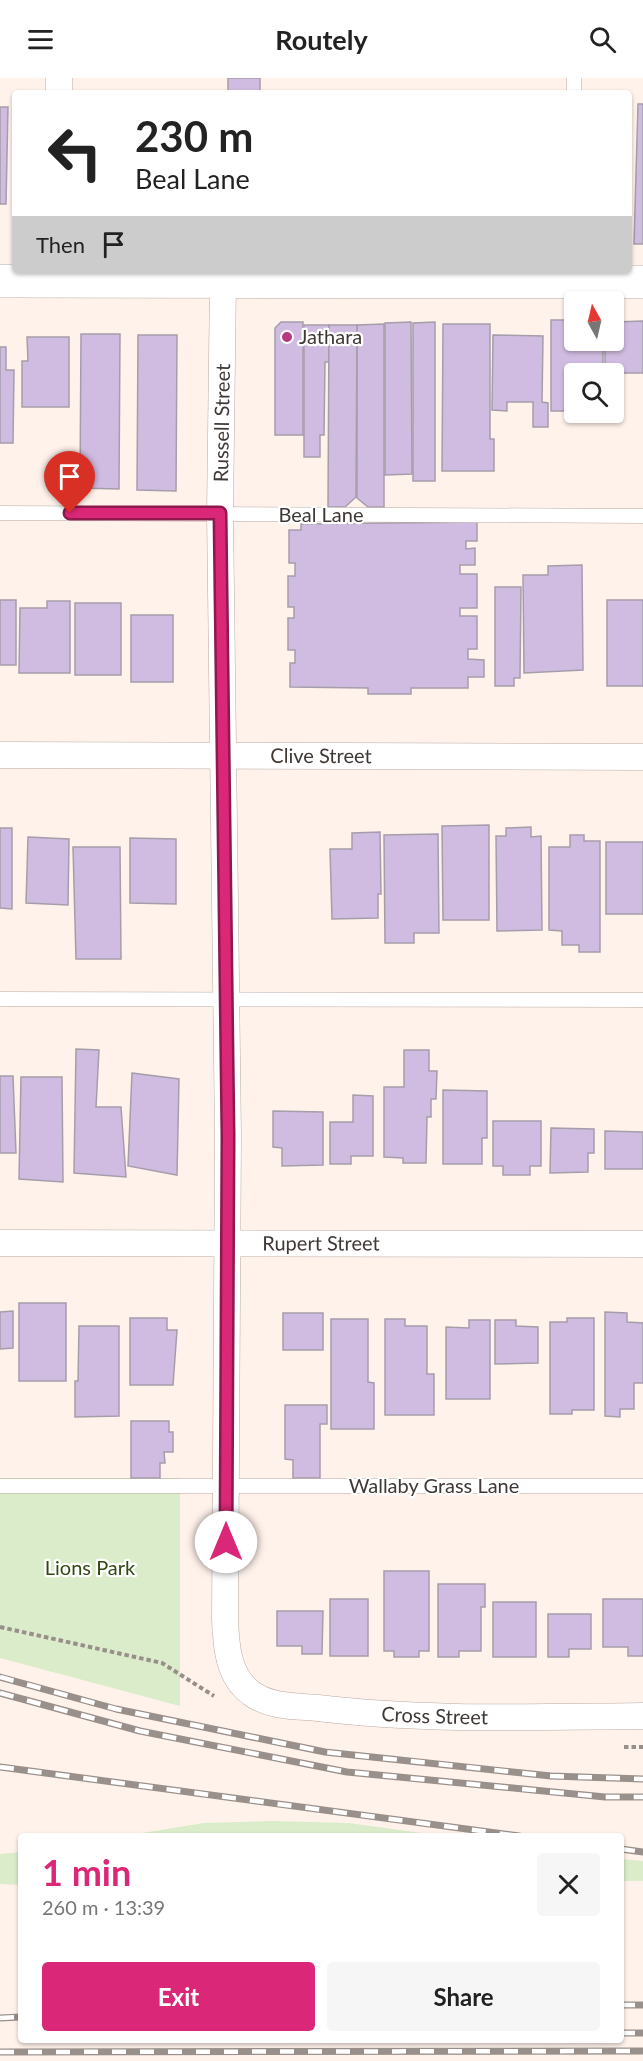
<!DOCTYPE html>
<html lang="en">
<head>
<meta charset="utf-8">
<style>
	body { margin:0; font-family:Lato,sans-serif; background:#f6f6f6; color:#222; height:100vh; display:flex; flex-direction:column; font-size:22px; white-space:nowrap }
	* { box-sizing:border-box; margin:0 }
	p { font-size:20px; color:#767676 }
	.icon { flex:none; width:33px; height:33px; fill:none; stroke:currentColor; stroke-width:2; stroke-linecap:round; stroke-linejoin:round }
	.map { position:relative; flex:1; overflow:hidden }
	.details { position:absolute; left:18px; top:1755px; width:606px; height:210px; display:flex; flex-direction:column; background:#fff; border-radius:6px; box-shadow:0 2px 4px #0004 }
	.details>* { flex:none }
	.guide { position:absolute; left:12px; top:12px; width:620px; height:183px; border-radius:6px; box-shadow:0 2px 4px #0004; background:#fff; color:#222; overflow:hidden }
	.needle { width:39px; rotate:352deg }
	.fabs { position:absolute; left:564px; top:213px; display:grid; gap:12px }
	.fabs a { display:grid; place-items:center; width:60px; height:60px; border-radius:6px; background:#fff; box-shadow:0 2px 4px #0004; font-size:30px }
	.pin { position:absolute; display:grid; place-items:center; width:51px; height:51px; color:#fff; margin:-62px -26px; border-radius:50% 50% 50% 0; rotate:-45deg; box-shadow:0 0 6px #0007 }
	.pin .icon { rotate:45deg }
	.me { position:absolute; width:66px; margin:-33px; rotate:0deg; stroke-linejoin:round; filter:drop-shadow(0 0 4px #0008) }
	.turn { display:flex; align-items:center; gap:21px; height:126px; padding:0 24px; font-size:27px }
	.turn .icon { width:78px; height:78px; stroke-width:2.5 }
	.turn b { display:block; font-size:42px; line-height:51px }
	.then { display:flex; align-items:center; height:57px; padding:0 24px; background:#0003; gap:12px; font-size:22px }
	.round { display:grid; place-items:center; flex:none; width:63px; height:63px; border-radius:6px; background:#f6f6f6 }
	.overview { display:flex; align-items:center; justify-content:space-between; height:102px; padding:0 24px }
	h1 { font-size:36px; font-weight:700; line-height:45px; color:#db2777 }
	.button { display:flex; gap:12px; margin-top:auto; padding:12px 24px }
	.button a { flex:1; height:69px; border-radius:6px; background:#db2777; color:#fff; font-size:24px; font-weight:700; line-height:69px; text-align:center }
	.button a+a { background:#f6f6f6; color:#222 }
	header { display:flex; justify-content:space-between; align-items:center; height:78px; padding:0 24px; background:#fff; font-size:27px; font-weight:700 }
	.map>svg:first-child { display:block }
	.green { fill:#dbecca }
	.building { fill:#d1bce1; stroke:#a59daa; stroke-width:1.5 }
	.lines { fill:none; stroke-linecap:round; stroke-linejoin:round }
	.lane-casing { stroke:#b9aaa2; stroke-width:15 }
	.street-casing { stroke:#b9aaa2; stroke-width:27 }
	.secondary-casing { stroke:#b9aaa2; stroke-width:34 }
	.path { stroke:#998f8a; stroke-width:4; stroke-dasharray:4.5 3; stroke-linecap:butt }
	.lane { stroke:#fff; stroke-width:14 }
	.street { stroke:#fff; stroke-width:26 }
	.secondary { stroke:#fff; stroke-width:33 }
	.rail-casing { stroke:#99908b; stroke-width:7 }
	.rail { stroke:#fff; stroke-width:4.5; stroke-dasharray:14; stroke-linecap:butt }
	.route-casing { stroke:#8e194d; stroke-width:15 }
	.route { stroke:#db2777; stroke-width:10 }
	.poi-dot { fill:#b73781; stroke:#fff; stroke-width:2 }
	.labels { text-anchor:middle; stroke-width:4.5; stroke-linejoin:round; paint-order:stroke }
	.poi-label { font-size:20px; fill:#3f3835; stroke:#fff; text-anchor:start }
	.street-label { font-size:20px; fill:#3f3835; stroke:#fff }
	.park-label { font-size:20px; fill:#324910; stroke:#fff }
</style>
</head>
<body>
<header><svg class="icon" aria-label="menu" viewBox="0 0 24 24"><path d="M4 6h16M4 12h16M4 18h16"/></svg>Routely<svg class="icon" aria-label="search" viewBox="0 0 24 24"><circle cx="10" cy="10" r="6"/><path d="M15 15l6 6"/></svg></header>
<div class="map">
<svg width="643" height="1983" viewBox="0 0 643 1983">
	<rect width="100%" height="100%" fill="#fff2eb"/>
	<g class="green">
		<polygon points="0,1400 180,1400 180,1628 0,1580"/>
		<polygon points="272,1743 349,1745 443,1758 124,1758 204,1745"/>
		<polygon points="21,1774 21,1807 0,1806 0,1776"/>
		<polygon points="621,1781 643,1783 643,1803 621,1803"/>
	</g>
	<g class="building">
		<rect x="228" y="0" width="32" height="15"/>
		<polygon points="638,26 643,26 643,166 634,166"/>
		<polygon points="0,29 8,29 6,126 0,126"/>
		<polygon points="551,242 574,242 574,262 603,262 603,296 574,296 574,333 551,333"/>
		<polygon points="643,243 643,295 605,295 605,262 614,262 614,244"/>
		<polygon points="281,244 303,244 303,357 275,357 275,250"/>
		<polygon points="411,244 412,396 385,397 385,245"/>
		<polygon points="435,244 435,403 413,403 413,245"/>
		<polygon points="384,246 384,429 368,429 357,420 357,247"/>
		<polygon points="443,246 490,246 490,361 494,361 494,393 442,393"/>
		<polygon points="304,247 329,247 329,284 325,284 324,357 320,357 320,379 304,379"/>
		<polygon points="329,247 357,247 356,419 345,429 328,429"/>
		<polygon points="81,256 120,256 119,411 80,410"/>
		<polygon points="138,257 177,257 176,413 137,412"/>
		<polygon points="493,257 543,258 542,324 548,325 548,349 533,349 533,324 507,324 507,333 492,332"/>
		<polygon points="27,259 69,259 69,329 22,329 22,283 28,283"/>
		<polygon points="0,269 6,269 6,292 14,292 13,365 0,365"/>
		<polygon points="477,444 477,463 466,463 466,471 475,470 475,487 460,487 460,496 477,496 477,530 460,530 460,538 477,538 477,571 468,571 468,581 484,582 484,599 468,599 468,610 411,610 411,616 368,616 368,610 290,609 290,585 295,585 295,572 288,572 288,540 294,540 294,529 288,529 288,498 295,498 295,485 289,485 289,452 301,452 301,446"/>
		<polygon points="582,487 583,592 524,595 523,497 548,497 548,488"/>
		<polygon points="495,509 521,509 520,600 514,600 514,608 495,608"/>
		<rect x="0" y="522" width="16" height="65"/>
		<rect x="607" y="522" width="36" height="86"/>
		<polygon points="47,523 70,523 70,595 19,595 20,530 47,530"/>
		<rect x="75" y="525" width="46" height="72"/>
		<rect x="131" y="537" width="42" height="67"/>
		<polygon points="489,747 489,842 443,842 442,748"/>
		<polygon points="531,749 531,759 541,758 542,852 497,853 496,758 506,758 506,750"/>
		<polygon points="0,750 12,750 12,831 0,830"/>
		<polygon points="380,754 381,816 378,816 378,840 332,841 330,771 352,771 352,755"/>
		<polygon points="438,756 439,855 414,855 414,865 385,865 384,757"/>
		<polygon points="570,757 584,757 584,763 600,763 600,874 579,874 579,867 562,867 562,853 549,852 549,769 570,769"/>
		<polygon points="28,759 69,761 68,827 26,825"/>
		<polygon points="130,760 176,761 176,826 130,825"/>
		<rect x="606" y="764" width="37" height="72"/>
		<polygon points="73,769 120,769 121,881 76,881"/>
		<polygon points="76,971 99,972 96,1029 121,1029 126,1099 74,1095"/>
		<polygon points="404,972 429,972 429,993 437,993 436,1021 431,1021 431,1039 427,1039 426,1085 403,1085 403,1080 384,1079 384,1009 404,1009"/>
		<polygon points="132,995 179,1001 177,1097 128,1088"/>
		<polygon points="0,998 13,998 16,1075 0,1075"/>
		<polygon points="21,999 62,999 63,1104 19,1101"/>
		<polygon points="443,1012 487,1013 487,1060 482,1060 482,1086 443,1086"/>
		<polygon points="353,1017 373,1018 373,1078 351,1078 351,1086 330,1086 330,1044 353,1044"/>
		<polygon points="273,1033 323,1034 323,1087 282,1088 282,1070 273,1069"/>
		<polygon points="493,1043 541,1043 541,1088 530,1088 530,1097 503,1097 503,1088 493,1088"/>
		<polygon points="551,1050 594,1051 594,1075 588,1075 588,1094 550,1095"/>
		<polygon points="605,1053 643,1054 643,1091 605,1091"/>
		<rect x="19" y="1225" width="47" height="78"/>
		<polygon points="13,1233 13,1270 0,1271 0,1234"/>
		<polygon points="605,1234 627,1235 627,1244 643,1245 643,1305 634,1305 634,1331 620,1331 620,1339 605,1338"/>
		<rect x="283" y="1235" width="40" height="37"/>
		<polygon points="130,1240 167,1240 167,1252 177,1252 173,1307 130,1307"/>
		<polygon points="567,1240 594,1240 594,1332 572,1332 572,1336 550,1336 550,1244 567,1244"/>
		<polygon points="331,1241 368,1241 368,1304 374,1305 374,1351 331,1351"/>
		<polygon points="385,1241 405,1241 405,1248 427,1248 427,1296 434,1296 434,1337 385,1337"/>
		<polygon points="469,1242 490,1242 490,1321 446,1321 446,1249 469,1250"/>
		<polygon points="495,1242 516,1242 516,1248 538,1249 538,1285 495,1286"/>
		<polygon points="79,1248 119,1248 119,1338 75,1339 75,1303 78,1303"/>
		<polygon points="285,1327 327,1327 327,1346 320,1346 320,1400 293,1400 293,1382 285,1381"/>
		<polygon points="131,1343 169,1343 169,1354 173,1354 173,1374 164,1374 165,1385 160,1385 160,1400 131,1400"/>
		<polygon points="384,1493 429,1493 429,1573 419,1573 419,1579 394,1579 394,1573 384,1573"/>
		<polygon points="438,1506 485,1506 485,1529 481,1529 481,1573 459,1573 459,1579 438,1579"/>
		<rect x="330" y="1521" width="38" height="57"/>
		<polygon points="603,1521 643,1521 643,1578 628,1578 628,1569 603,1569"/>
		<rect x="493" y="1524" width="43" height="55"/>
		<polygon points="277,1533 323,1533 322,1576 302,1576 302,1568 277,1568"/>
		<polygon points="548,1536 591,1536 591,1571 569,1571 569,1579 548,1579"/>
	</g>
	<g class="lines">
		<g class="lane-casing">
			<g id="lane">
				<polyline points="574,15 574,0"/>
				<polyline points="0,435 643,438"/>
				<polyline points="0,921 643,922"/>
				<polyline points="0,1408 643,1408"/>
			</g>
		</g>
		<g class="street-casing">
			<g id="street">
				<polyline points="59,15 59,0"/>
				<path id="s1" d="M223 204 220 435 228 1058 225 1541C226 1568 228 1598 251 1615 269 1629 296 1628 318 1630 426 1643 535 1639 643 1638"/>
				<path id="s2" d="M0 677 643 679"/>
				<path id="s3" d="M0 1165 643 1166"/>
			</g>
		</g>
		<g class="secondary-casing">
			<polyline id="secondary" points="0,203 643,204"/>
		</g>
		<g class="path">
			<polyline points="0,1549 162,1585 214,1618"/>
			<polyline points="624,1669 643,1669"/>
		</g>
		<use href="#lane" class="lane"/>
		<use href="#street" class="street"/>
		<use href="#secondary" class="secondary"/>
		<g class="rail-casing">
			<g id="rail">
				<polyline points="0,1599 116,1631 325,1674 551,1698 643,1701"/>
				<polyline points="0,1615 140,1653 347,1694 605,1719 643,1719"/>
				<polyline points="0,1689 519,1758"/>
				<polyline points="621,1771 643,1774"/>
				<polyline points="621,1927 643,1927"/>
				<polyline points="0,1940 21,1939"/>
				<polyline points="621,1955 643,1955"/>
				<polyline points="0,1974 643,1973"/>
			</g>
		</g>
		<use href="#rail" class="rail"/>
	</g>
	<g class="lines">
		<g class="route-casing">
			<polyline id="route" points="70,435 220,435 228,1058 226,1464"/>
		</g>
		<use href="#route" class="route"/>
	</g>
	<circle class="poi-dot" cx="287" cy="259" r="6"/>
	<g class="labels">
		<g class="poi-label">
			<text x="299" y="266">Jathara</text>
		</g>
		<g class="street-label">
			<text transform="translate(222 345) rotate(-89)" y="7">Russell Street</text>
			<text x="321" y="444">Beal Lane</text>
			<text dy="7" stroke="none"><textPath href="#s2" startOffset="321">Clive Street</textPath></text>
			<text dy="7" stroke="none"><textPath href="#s3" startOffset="321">Rupert Street</textPath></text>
			<text x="434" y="1415">Wallaby Grass Lane</text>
			<text dy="7" stroke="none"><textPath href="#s1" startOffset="1605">Cross Street</textPath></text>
		</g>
		<g class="park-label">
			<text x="90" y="1497">Lions Park</text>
		</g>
	</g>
</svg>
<div class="fabs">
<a><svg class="needle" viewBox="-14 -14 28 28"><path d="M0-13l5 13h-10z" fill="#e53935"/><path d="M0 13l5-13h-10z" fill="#767676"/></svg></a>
<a><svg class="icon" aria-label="search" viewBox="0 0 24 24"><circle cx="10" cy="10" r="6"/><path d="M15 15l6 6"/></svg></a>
</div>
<div class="pin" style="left:70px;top:435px;background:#d93025"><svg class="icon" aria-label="arrive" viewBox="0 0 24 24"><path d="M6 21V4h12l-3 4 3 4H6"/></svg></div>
<svg class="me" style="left:226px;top:1464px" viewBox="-20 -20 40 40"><circle r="19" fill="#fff"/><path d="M0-13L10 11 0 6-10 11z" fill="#db2777"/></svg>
<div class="guide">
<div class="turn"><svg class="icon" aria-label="left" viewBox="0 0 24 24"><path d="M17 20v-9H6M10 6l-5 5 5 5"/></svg><div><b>230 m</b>Beal Lane</div></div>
<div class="then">Then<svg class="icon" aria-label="arrive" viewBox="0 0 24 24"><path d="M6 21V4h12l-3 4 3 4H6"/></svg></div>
</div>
<section class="details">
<div class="overview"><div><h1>1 min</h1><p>260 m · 13:39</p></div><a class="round"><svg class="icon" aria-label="close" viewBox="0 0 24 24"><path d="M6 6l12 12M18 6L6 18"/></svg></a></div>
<div class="button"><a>Exit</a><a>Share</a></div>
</section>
</div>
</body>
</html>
